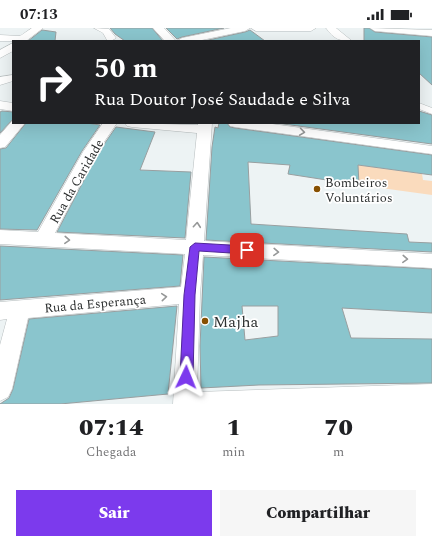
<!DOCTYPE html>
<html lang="pt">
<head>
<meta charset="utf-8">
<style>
	body { margin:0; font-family:Spectral,serif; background:#f6f6f6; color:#202124; height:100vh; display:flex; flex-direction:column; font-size:15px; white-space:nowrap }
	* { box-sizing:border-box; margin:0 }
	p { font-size:13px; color:#757577 }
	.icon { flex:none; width:22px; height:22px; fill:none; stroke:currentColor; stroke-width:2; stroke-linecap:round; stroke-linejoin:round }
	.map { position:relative; height:376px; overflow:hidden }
	.details { display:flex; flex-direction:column; background:#fff; flex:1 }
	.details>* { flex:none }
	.hud { position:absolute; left:12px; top:12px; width:408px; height:84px; border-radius:0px; box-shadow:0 4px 16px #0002; background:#202124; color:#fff; overflow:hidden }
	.pin { position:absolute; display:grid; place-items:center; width:34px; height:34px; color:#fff; margin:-17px; border-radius:8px; box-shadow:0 2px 6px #0006 }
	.me { position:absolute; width:44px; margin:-22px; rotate:2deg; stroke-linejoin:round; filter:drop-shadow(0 0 3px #0008) }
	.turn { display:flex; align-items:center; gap:14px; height:84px; padding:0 16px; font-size:18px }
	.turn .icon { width:52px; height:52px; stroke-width:2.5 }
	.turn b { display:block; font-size:28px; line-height:34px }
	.eta { display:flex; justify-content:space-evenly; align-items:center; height:68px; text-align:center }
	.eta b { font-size:24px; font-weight:800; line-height:28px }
	.action { display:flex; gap:8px; margin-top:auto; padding:8px 16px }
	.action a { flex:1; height:46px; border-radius:0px; background:#7c3aed; color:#fff; font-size:16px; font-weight:800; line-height:46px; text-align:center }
	.action a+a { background:#f6f6f6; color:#202124 }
	.status { display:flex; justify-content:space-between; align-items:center; height:28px; padding:0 20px; background:#fff; direction:ltr }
	.status svg { height:11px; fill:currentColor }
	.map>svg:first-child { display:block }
	.green { fill:#fadbbd }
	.building { fill:#8ac5cd; stroke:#999fa0; fill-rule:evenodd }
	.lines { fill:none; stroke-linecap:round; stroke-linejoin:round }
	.pedestrian-casing { stroke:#b8bebf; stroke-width:1 }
	.minor-casing { stroke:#b8bebf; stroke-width:1 }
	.pedestrian { fill:#fff; fill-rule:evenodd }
	.minor { fill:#fff; fill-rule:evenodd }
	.oneway { stroke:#969898 }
	.route { fill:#7c3aed; stroke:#51269a }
	.poi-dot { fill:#875001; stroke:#fff; stroke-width:1.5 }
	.labels { text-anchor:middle; stroke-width:3.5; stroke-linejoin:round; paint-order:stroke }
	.street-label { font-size:13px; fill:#2e3131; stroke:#fff }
	.poi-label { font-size:13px; fill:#2e3131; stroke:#fff; text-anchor:start }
	.near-poi-label { font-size:16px; fill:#2e3131; stroke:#fff; text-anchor:start }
</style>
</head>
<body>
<div class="status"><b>07:13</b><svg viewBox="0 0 49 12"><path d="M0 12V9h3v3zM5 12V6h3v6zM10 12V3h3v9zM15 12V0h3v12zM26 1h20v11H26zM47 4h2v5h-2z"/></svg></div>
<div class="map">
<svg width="432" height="376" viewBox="0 0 432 376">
	<rect width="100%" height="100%" fill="#edf3f4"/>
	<polygon class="green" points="358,137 422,146 423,152 432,153 432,167 359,157"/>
	<g class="building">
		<polygon points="110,0 152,0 163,13 125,13 115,6"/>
		<polygon points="166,0 224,0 182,9 177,11"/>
		<polygon points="364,0 369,0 375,4 432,9 432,57 419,45 419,13 364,13"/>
		<polygon points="42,2 56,4 55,13 28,13"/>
		<polygon points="250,2 265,13 204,13 245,4"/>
		<polygon points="2,83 13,84 13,91 0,105 0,84"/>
		<polygon points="419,83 432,87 432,116 276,95 419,95"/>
		<polygon points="26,95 87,95 100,97 82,123 37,202 0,201 0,121 6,120"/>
		<polygon points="219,95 227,95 230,99 235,100 432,127 432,147 358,137 359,157 288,146 290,137 248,134 251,196 407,206 409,214 432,215 432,224 206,212 212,119 215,99 218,100"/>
		<polygon points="116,99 155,104 140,142 191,144 185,210 57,204 98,125"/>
		<polygon points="0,218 183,227 180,258 0,272"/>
		<path d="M204 229 432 241V285L342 280 351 310 432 311V355L259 357 201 360 200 318ZM242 278H278V308L245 312Z"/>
		<polygon points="177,278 168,366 60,376 0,376 9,370 13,361 29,291"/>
	</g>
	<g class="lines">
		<g class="pedestrian-casing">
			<polygon id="pedestrian" points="419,75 432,80 432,86 419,81"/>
		</g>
		<g class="minor-casing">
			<g id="minor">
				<polygon points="32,0 43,0 26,13 0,13 0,7 20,8"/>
				<polygon points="94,0 109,1 116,10 111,13 107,12 103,5"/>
				<polygon points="153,0 164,0 176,13 165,13"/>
				<polygon points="231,0 250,0 245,3 197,13 177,13 182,10"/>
				<polygon points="251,0 316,0 311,3 256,3"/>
				<path d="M326 0H336L352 13C339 13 334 11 326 0Z"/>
				<polygon points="370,0 432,2 432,8 375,3"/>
				<polygon points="13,15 13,23 0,30 0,22"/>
				<polygon points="13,47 13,53 0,57 0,49"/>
				<polygon points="0,73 13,75 13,83 0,81"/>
				<polygon points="13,92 13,95 25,95 5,119 0,120 0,107"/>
				<polygon points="103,95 117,95 97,124 55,205 186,212 197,105 132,99 127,98 125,95 198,97 198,95 212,95 204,213 432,226 432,240 203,227 200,267 197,364 432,356 432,376 173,376 179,276 28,290 12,361 8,369 0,373 0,317 7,291 0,292 0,274 181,259 185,226 0,216 0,202 38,204 83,124"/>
				<polygon points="228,95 265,95 432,118 432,126 235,99 230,98"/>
			</g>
		</g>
		<use href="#pedestrian" class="pedestrian"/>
		<use href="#minor" class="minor"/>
	</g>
	<defs><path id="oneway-chevron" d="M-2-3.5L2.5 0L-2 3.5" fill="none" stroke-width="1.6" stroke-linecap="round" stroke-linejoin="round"/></defs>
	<g class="oneway">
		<use href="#oneway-chevron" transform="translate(302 104) rotate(8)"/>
		<use href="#oneway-chevron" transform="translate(197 197) rotate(-85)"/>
		<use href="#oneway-chevron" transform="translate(67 212) rotate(3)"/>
		<use href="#oneway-chevron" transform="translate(276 224) rotate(3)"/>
		<use href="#oneway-chevron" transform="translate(405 231) rotate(3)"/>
		<use href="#oneway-chevron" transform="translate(164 269) rotate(-5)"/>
	</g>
	<polygon class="route" points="195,215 247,218 252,222 247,226 199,223 195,267 193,349 191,353 186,355 182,353 180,349 184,267 190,219"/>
	<g class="poi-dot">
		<circle cx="317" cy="161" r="4"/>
		<circle cx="205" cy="293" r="4"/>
	</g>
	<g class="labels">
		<g class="street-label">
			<text transform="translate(76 153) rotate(-60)" y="5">Rua da Caridade</text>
			<text transform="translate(95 275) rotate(-5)" y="5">Rua da Esperança</text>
		</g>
		<g class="poi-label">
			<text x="325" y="159">Bombeiros<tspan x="325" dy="15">Voluntários</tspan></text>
		</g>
		<g class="near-poi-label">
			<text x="213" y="299">Majha</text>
		</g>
	</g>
</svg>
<div class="pin" style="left:247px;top:222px;background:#d93025"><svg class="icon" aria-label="arrive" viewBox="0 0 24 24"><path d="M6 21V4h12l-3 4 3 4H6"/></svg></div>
<svg class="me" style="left:186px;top:349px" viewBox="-20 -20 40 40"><path d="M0-17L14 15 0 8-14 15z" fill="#7c3aed" stroke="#fff" stroke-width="4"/></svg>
<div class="hud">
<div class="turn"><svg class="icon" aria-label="right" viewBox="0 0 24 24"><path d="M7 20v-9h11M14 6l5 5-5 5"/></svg><div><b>50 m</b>Rua Doutor José Saudade e Silva</div></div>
</div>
</div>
<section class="details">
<div class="eta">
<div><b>07:14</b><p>Chegada</p></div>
<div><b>1</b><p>min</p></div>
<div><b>70</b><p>m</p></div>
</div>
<div class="action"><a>Sair</a><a>Compartilhar</a></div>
</section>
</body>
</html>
